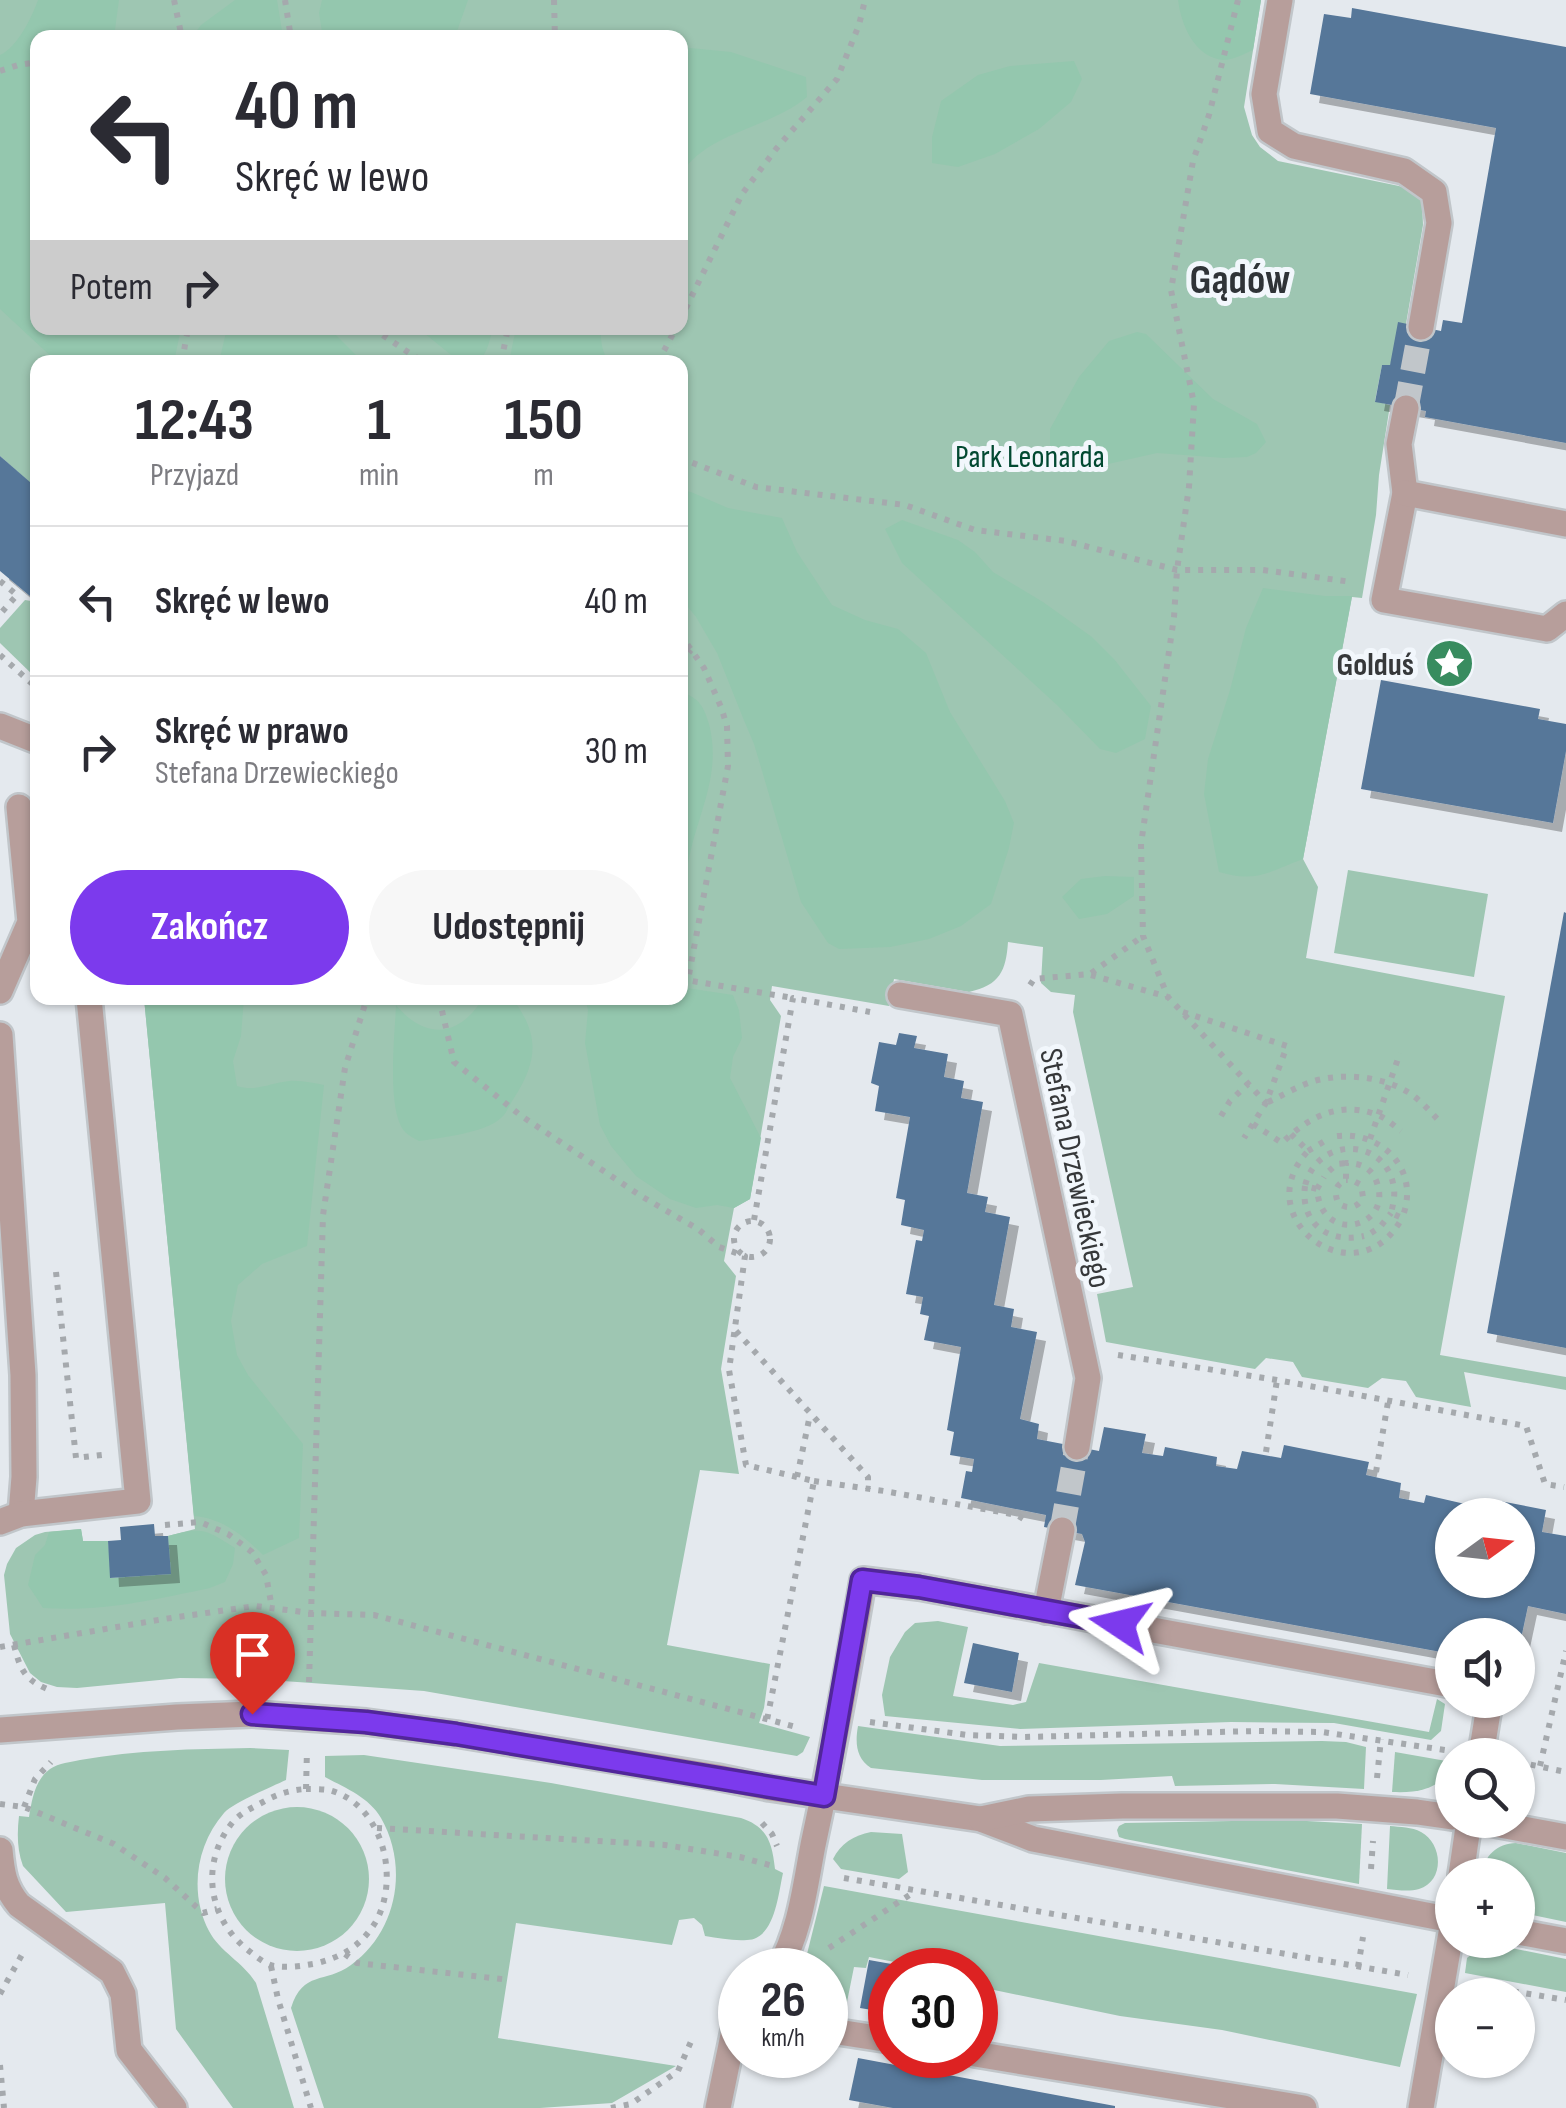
<!DOCTYPE html>
<html lang="pl">
<meta charset="utf-8">
<style>
body{margin:0;font-family:"Sofia Sans Condensed",sans-serif;background:#f7f7f7;color:#2b2b33;height:100vh;display:flex;flex-direction:column;font-size:38px;white-space:nowrap}
*{box-sizing:border-box;margin:0}
p{font-size:32px;color:#7c7c81}
.icon{flex:none;width:55px;height:55px;fill:none;stroke:currentColor;stroke-width:2;stroke-linecap:round;stroke-linejoin:round}
.map{position:relative;flex:1;overflow:hidden}
.details{position:absolute;left:30px;top:355px;width:658px;height:650px;display:flex;flex-direction:column;background:#fff;border-radius:20px;box-shadow:0 2px 8px #0004}
.details>*{flex:none}
.top-card{position:absolute;left:30px;top:30px;width:658px;height:305px;border-radius:20px;box-shadow:0 2px 8px #0004;background:#fff;color:#2b2b33;overflow:hidden}
.needle{width:65px;rotate:75deg}
.tools{position:absolute;left:1435px;top:1498px;display:grid;gap:20px}
.tools a{display:grid;place-items:center;width:100px;height:100px;border-radius:50%;background:#fff;box-shadow:0 2px 8px #0004;font-size:50px}
.speed{position:absolute;left:718px;top:1948px;display:flex;gap:20px;font-size:50px;font-weight:700;text-align:center}
.speed>*{display:grid;place-content:center;width:130px;height:130px;border-radius:50%;background:#fff;box-shadow:0 2px 8px #0004;line-height:1}
.speed small{font-size:25px;font-weight:400}
.speed .limit{border:15px solid #d22;background:#fff;color:#111}
.pin{position:absolute;display:grid;place-items:center;width:85px;height:85px;color:#fff;margin:-102px -42px;border-radius:50% 50% 50% 0;rotate:-45deg;box-shadow:0 0 10px #0007}
.pin .icon{rotate:45deg}
.me{position:absolute;width:110px;margin:-55px;rotate:280deg;stroke-linejoin:round;filter:drop-shadow(0 0 8px #0008)}
.turn{display:flex;align-items:center;gap:35px;height:210px;padding:0 40px;font-size:45px}
.turn .icon{width:130px;height:130px;stroke-width:2.5}
.turn b{display:block;font-size:70px;line-height:85px}
.then{display:flex;align-items:center;height:95px;padding:0 40px;background:#0003;gap:20px;font-size:38px}
.eta{display:flex;justify-content:space-evenly;align-items:center;height:170px;text-align:center}
.eta b{font-size:60px;font-weight:700;line-height:70px}
.primary-button{display:flex;gap:20px;margin-top:auto;padding:20px 40px}
.primary-button a{flex:1;height:115px;border-radius:60px;background:#7c3aed;color:#fff;font-size:40px;font-weight:700;line-height:115px;text-align:center}
.primary-button a+a{background:#f7f7f7;color:#2b2b33}
ul{padding:0;list-style:none}
li{display:flex;align-items:center;gap:30px;height:150px;padding:0 40px;border-top:2px solid #e1e1e2}
li div{flex:1}
li b{display:block;font-size:38px}
li em{font-style:normal}
.map>svg:first-child{display:block}
.green{fill:#9ec6b2;fill-rule:evenodd}
.forest{fill:#94c7ae}
.building{fill:#567799;filter:url(#shadow)}
.lines{fill:none;stroke-linecap:round;stroke-linejoin:round}
.minor-tunnel{stroke:#c1c6ca;stroke-width:25;stroke-dasharray:25 12;stroke-linecap:butt}
.minor-casing{stroke:#c1c6ca;stroke-width:30}
.path{stroke:#a5a9ad;stroke-width:6;stroke-dasharray:5 8;stroke-linecap:butt}
.minor{stroke:#b79e9b;stroke-width:25}
.minor-bridge-casing{stroke:#c1c6ca;stroke-width:30;stroke-linecap:butt}
.minor-bridge{stroke:#b79e9b;stroke-width:25}
.route-casing{stroke:#51269a;stroke-width:25}
.route{stroke:#7c3aed;stroke-width:18}
.labels{text-anchor:middle;stroke-width:10;stroke-linejoin:round;paint-order:stroke}
.park-label{font-size:32px;fill:#024931;stroke:#f2f7fc}
.poi-label{font-size:32px;font-weight:bold;fill:#36383a;stroke:#f2f7fc;text-anchor:end}
.street-label{font-size:32px;fill:#36383a;stroke:#f2f7fc}
.district-label{font-size:42px;font-weight:bold;fill:#2f3337;stroke:#f2f7fc}
</style>
<div class="map">
<svg width="1566" height="2108" viewBox="0 0 1566 2108">
<defs>
<filter id="shadow"><feDropShadow dx="9" dy="9" stdDeviation="0" flood-color="#0004"/></filter>
</defs>
<rect width="100%" height="100%" fill="#e4e9ee"/>
<g class="green">
<path d="M0,0H1261L1244,107L1252,135L1260,147L1278,161L1399,186L1410,190L1422,201L1423,225L1406,324L1390,365H1382L1375,401L1390,405L1379,475L1376,515L1362,598L1352,597L1303,859L1318,887L1306,958L1505,996L1440,1355L1566,1377V1390L1464,1372L1471,1407L1416,1397L1406,1381L1382,1378L1368,1388L1302,1377L1293,1362L1266,1358L1255,1369L1106,1342L1097,1294L1133,1287L1073,1012L1075,995L1051,992L1041,983L1043,947L1008,942C1006,971 1000,985 969,992L894,979L889,1006L772,986L770,1000L781,1016L750,1199L734,1208L724,1261L736,1276L721,1369L739,1474L700,1470L667,1645L770,1664L764,1708L759,1723L810,1737L803,1752L797,1756L424,1691L255,1679L180,1678L77,1688L57,1687L41,1682L30,1673L10,1634L4,1575L7,1564L16,1548L35,1535L45,1532L81,1529L83,1541H108L111,1578L170,1574L168,1536L195,1529L144,998H680V362H38L37,489L0,456ZM38,38H680V328H38Z"/>
<polygon points="25,600 37,602 37,679 0,643 0,628"/>
<polygon points="1348,870 1488,894 1474,977 1334,953"/>
<polygon points="938,1621 968,1627 953,1696 1013,1705 1026,1702 1039,1663 1429,1732 1437,1699 1445,1704 1441,1731 1431,1740 1334,1723 1231,1722 1020,1729 885,1716 882,1695 890,1657 905,1632 915,1623"/>
<path d="M858,1726L1000,1746L1322,1741L1346,1742L1366,1747L1364,1789L1275,1784L1175,1786L1172,1776L1101,1780H982L871,1768C856,1758 855,1743 858,1726Z"/>
<path d="M250,1748L289,1750L286,1780C271,1787 233,1803 224,1813C196,1845 189,1893 209,1931C220,1952 243,1962 256,1983L294,2108H233L176,2029L165,1903L66,1912L23,1866C17,1850 17,1833 19,1816L29,1817C32,1799 35,1780 50,1769C59,1763 71,1762 80,1760C136,1750 194,1749 250,1748Z"/>
<path d="M1395,1752L1452,1762V1768C1437,1790 1418,1793 1392,1792Z"/>
<path d="M364,1755L551,1783L741,1818C768,1827 772,1843 775,1869L783,1873C778,1895 775,1939 747,1940C733,1941 719,1938 705,1936L702,1925L694,1918L679,1920L672,1945L516,1923L498,2038L676,2066L612,2103L540,2108H324L291,2008C303,1970 325,1984 351,1965C397,1932 409,1867 381,1818C369,1797 345,1788 325,1777V1756Z"/>
<circle cx="297" cy="1879" r="72"/>
<polygon points="1288,1820 1362,1824 1359,1884 1125,1839 1119,1837 1117,1830 1119,1826 1125,1823"/>
<path d="M1390,1826C1400,1827 1412,1827 1421,1832C1443,1844 1445,1881 1419,1889C1409,1892 1397,1890 1387,1889Z"/>
<path d="M871,1832L902,1834L908,1872L899,1879L841,1869L833,1859C840,1844 854,1835 871,1832Z"/>
<path d="M1516,1843L1566,1853V1922L1518,1912V1875H1482C1484,1855 1497,1844 1516,1843Z"/>
<polygon points="824,1886 1417,1994 1400,2067 1222,2030 1120,2016 975,1986 975,1970 910,1970 910,1965 869,1957 866,1968 854,1967 844,2017 825,2015 825,1970 803,1970"/>
<polygon points="1491,1944 1566,1959 1566,1992 1465,1973 1467,1958 1480,1947"/>
</g>
<g class="forest">
<path d="M38,0H119L114,37L38,38V328H181L174,362H57L0,309V55C17,48 32,17 38,0Z"/>
<polygon points="235,0 277,0 283,37 192,37 201,25"/>
<polygon points="322,0 468,0 455,37 323,38 319,13"/>
<path d="M1178,0H1261L1253,50C1244,54 1233,60 1223,60C1194,57 1181,24 1178,0Z"/>
<path d="M680,47L731,52L806,77L807,97C767,130 708,131 680,175Z"/>
<polygon points="1074,61 1082,79 1071,102 1039,129 995,154 958,167 932,163 932,137 941,101 978,75 1010,66"/>
<polygon points="227,328 329,328 363,362 219,362"/>
<path d="M418,328H493C487,349 485,371 456,359Z"/>
<path d="M516,328H601C600,338 602,355 610,362H509Z"/>
<polygon points="1137,332 1146,334 1213,399 1257,424 1266,442 1256,453 1247,457 1224,458 1157,453 1077,471 1050,465 1050,429 1079,377 1109,341"/>
<polygon points="680,490 691,492 728,508 782,518 797,552 832,605 865,620 898,629 926,653 950,712 1005,801 1014,823 1009,848 991,904 961,926 929,939 890,947 839,949 828,943 801,902 754,744 743,718 717,653 696,617 680,597"/>
<polygon points="902,520 958,540 975,552 993,572 1043,602 1092,637 1114,659 1151,706 1145,739 1116,753 1100,749 1058,706 902,563 885,529"/>
<path d="M1263,588L1325,596H1352L1303,859C1268,872 1257,883 1219,872L1204,794L1208,759L1230,690L1246,628Z"/>
<path d="M680,692C699,697 704,707 709,724C723,778 694,819 687,870C684,891 687,912 686,933L680,940Z"/>
<polygon points="1105,876 1134,877 1134,896 1107,914 1079,919 1062,897 1081,879"/>
<polygon points="680,987 733,995 739,1010 742,1038 733,1057 730,1078 761,1138 750,1199 734,1208 717,1205 696,1208 670,1199 636,1176 611,1146 600,1125 585,1043 588,1010 585,998 680,998"/>
<path d="M144,998H244L241,1036L233,1061L237,1086C256,1092 270,1083 289,1081C301,1080 313,1083 324,1085L307,1246L262,1264L238,1285L231,1321L237,1355L248,1375L303,1444L299,1538L263,1555C244,1536 222,1518 194,1516Z"/>
<path d="M483,998H512C540,1035 538,1060 514,1098C510,1104 506,1114 501,1118C485,1133 440,1138 419,1141C414,1138 409,1136 405,1132C386,1111 395,1034 396,1005C425,1040 459,1038 483,998Z"/>
<path d="M81,1529L83,1541H108L111,1578L171,1574L168,1536C203,1527 205,1529 235,1548L233,1564L225,1582L210,1588C151,1600 104,1612 43,1608L28,1585L35,1555L45,1545L49,1532Z"/>
</g>
<g class="building">
<polygon points="1352,8 1566,47 1566,443 1425,417 1426,411 1375,402 1382,365 1390,365 1398,322 1441,331 1443,320 1462,323 1496,128 1310,94 1324,14 1351,18"/>
<polygon points="0,456 38,489 38,601 36,601 0,571"/>
<polygon points="1381,680 1540,709 1538,719 1566,724 1566,751 1553,823 1361,789"/>
<polygon points="1564,912 1566,913 1566,1348 1487,1333"/>
<polygon points="899,1033 917,1036 914,1048 948,1054 944,1077 964,1081 961,1098 983,1102 967,1193 988,1197 985,1212 1010,1217 994,1305 1014,1309 1011,1327 1037,1332 1020,1419 1039,1424 1037,1439 1099,1451 1104,1427 1146,1434 1142,1453 1163,1456 1165,1447 1217,1457 1216,1466 1237,1469 1242,1451 1281,1458 1284,1445 1369,1462 1366,1475 1401,1483 1399,1498 1424,1503 1426,1495 1478,1507 1478,1515 1452,1515 1452,1580 1518,1580 1518,1515 1496,1515 1500,1501 1546,1510 1542,1532 1566,1536 1566,1614 1528,1606 1519,1648 1518,1635 1452,1635 1452,1654 1075,1585 1085,1542 1082,1534 1044,1527 1046,1515 961,1498 966,1471 972,1472 974,1459 950,1455 954,1432 947,1430 961,1347 924,1340 929,1316 920,1314 923,1297 906,1294 916,1240 922,1241 924,1230 901,1225 905,1200 896,1198 910,1117 875,1111 879,1086 871,1083 879,1042 896,1045"/>
<polygon points="154,1524 155,1536 168,1536 171,1574 110,1578 108,1541 121,1540 120,1527"/>
<polygon points="973,1643 1019,1653 1012,1692 964,1683"/>
<polygon points="869,1960 914,1968 914,1970 890,1970 890,2013 860,2008"/>
<polygon points="858,2058 1115,2106 1115,2108 893,2108 849,2100"/>
</g>
<g class="lines">
<g class="minor-tunnel">
<polyline points="1406,408 1421,327"/>
<polyline points="1062,1530 1077,1447"/>
</g>
<defs>
<g id="minor">
<polyline points="1280,0 1264,94 1270,131 1294,146 1404,171 1434,192 1439,223 1421,327"/>
<polyline points="1406,408 1399,444 1405,493 1384,600 1547,629 1566,614"/>
<polyline points="1405,493 1566,524"/>
<polyline points="0,726 38,741"/>
<polyline points="0,991 30,922 19,807"/>
<polyline points="900,995 1010,1014 1088,1378 1077,1447"/>
<polyline points="0,1035 23,1375 24,1477 21,1514"/>
<polyline points="0,1522 21,1514 138,1501 89,998"/>
<polyline points="1046,1611 1062,1530"/>
<polyline points="366,1722 456,1734 717,1777 770,1788 981,1819 1033,1839 1452,1920"/>
<polyline points="0,1730 177,1717 252,1714"/>
<polyline points="1481,1755 1490,1700"/>
<polyline points="981,1819 1029,1809 1122,1806 1337,1806 1417,1812 1452,1817"/>
<polyline points="1473,1820 1566,1837"/>
<path d="M0,1850C2,1872 4,1887 19,1905L112,1972L123,1994L129,2050L174,2108"/>
<polyline points="1461,1875 1469,1820"/>
<polyline points="1518,1932 1566,1941"/>
<path d="M778,1970C800,1933 805,1887 813,1845C832,1757 848,1669 863,1580L919,1587L1452,1685"/>
<polyline points="825,2030 890,2040"/>
<polyline points="975,2054 1304,2108"/>
<polyline points="718,2108 737,2016 740,2012"/>
<polyline points="1421,2108 1452,1927"/>
</g>
</defs>
<use href="#minor" class="minor-casing"/>
<g class="path">
<polyline points="174,0 182,38"/>
<polyline points="285,0 291,38"/>
<polyline points="554,0 555,38"/>
<polyline points="1238,0 1209,115 1193,161 1171,290 1194,404 1189,487 1177,570 1174,617 1141,844 1143,936 1168,997 1266,1103"/>
<polyline points="0,71 18,65 38,62"/>
<polyline points="680,320 742,194 776,149 837,79 859,25 865,0"/>
<polyline points="372,328 423,362"/>
<polyline points="182,362 188,328"/>
<polyline points="501,362 508,328"/>
<polyline points="658,362 676,328"/>
<polyline points="680,461 685,460 756,487 905,505 975,530 1066,541 1177,570 1263,570 1352,582"/>
<polyline points="0,581 17,595 0,614"/>
<polyline points="680,634 704,668 721,707 727,726 728,766 688,980"/>
<polyline points="0,655 38,689"/>
<polyline points="680,662 691,650"/>
<polyline points="1091,975 1168,997"/>
<polyline points="680,979 793,998"/>
<polyline points="1030,985 1034,979 1090,974 1143,936"/>
<polyline points="439,998 454,1062 520,1115 641,1196 698,1229 719,1247 745,1256 729,1370 746,1465 814,1481 767,1720"/>
<polyline points="1183,1012 1287,1046 1266,1103 1244,1138"/>
<path d="M1268,1102C1282,1096 1296,1087 1311,1082C1342,1072 1384,1076 1411,1094C1422,1102 1431,1112 1440,1122"/>
<polyline points="1221,1116 1230,1101 1248,1084"/>
<path d="M1253,1124L1282,1143C1307,1118 1338,1101 1375,1114C1385,1117 1393,1125 1401,1131"/>
<path d="M1291,1134L1308,1151C1245,1219 1358,1301 1402,1218L1391,1213C1393,1205 1395,1197 1394,1189C1388,1137 1317,1135 1305,1186L1317,1189C1321,1246 1393,1228 1377,1183C1372,1168 1361,1163 1346,1163V1180C1335,1185 1334,1192 1338,1203C1348,1210 1358,1208 1363,1197L1361,1185L1352,1180H1346"/>
<path d="M1337,1136C1384,1131 1421,1172 1402,1218"/>
<polyline points="1370,1139 1400,1053"/>
<polyline points="1308,1151 1328,1139"/>
<polyline points="1329,1171 1337,1164 1346,1163"/>
<path d="M1305,1186C1300,1224 1329,1244 1364,1236"/>
<polyline points="1317,1189 1324,1177"/>
<polyline points="754,1220 793,998 870,1012"/>
<circle cx="752" cy="1239" r="18"/>
<polyline points="1371,1233 1380,1227 1391,1213"/>
<polyline points="56,1272 76,1458 102,1455"/>
<polyline points="736,1331 868,1477 868,1489"/>
<polyline points="1118,1355 1277,1380 1526,1426 1545,1484 1564,1487"/>
<polyline points="1266,1452 1277,1380"/>
<polyline points="1376,1472 1388,1402"/>
<polyline points="797,1477 810,1415"/>
<polyline points="814,1481 884,1491 1017,1515 1028,1522"/>
<polyline points="165,1525 200,1522 228,1534 252,1552 266,1575 272,1608"/>
<path d="M14,1645C20,1669 24,1679 47,1689"/>
<polyline points="0,1647 164,1619 255,1606 311,1613 374,1615 800,1728"/>
<polyline points="309,1682 323,1215 345,1068 367,998"/>
<polyline points="870,1722 967,1735 1025,1737 1256,1731 1322,1732 1445,1750"/>
<polyline points="1518,1762 1566,1772"/>
<polyline points="1540,1766 1566,1651"/>
<polyline points="1377,1778 1381,1739"/>
<polyline points="306,1789 307,1750"/>
<path d="M306,1789C313,1789 322,1789 329,1790C383,1804 401,1879 375,1923C360,1947 340,1958 313,1964C301,1966 288,1968 275,1966C266,1965 257,1957 249,1951C209,1920 199,1865 232,1823C240,1813 252,1808 263,1802C277,1794 290,1790 306,1789Z"/>
<polyline points="0,1804 24,1807 114,1844 165,1878 203,1913 217,1909"/>
<polyline points="24,1807 35,1779 51,1762"/>
<polyline points="762,1823 772,1834 777,1846"/>
<polyline points="377,1828 665,1845 740,1857 773,1866"/>
<polyline points="1371,1869 1373,1841"/>
<polyline points="844,1878 1408,1975"/>
<polyline points="829,1948 914,1892"/>
<polyline points="345,1954 357,1963 510,1980"/>
<polyline points="271,1966 278,1999 311,2108"/>
<polyline points="1358,1967 1363,1937"/>
<polyline points="1475,1985 1566,2000"/>
<polyline points="0,1994 24,1951"/>
<polyline points="0,2065 4,2108"/>
<polyline points="611,2108 631,2104 678,2071 693,2037"/>
</g>
<use href="#minor" class="minor"/>
<defs>
<polyline id="minor-bridge" points="252,1714 366,1722"/>
</defs>
<use href="#minor-bridge" class="minor-bridge-casing"/>
<use href="#minor-bridge" class="minor-bridge"/>
</g>
<g class="lines">
<defs>
<polyline id="route" points="252,1714 366,1722 456,1734 824,1796 862,1580 919,1587 1120,1624"/>
</defs>
<use href="#route" class="route-casing"/>
<use href="#route" class="route"/>
</g>
<defs>
<symbol id="sight-disc" viewBox="-11 -11 22 22"><circle r="9.5" fill="#388c5f" stroke="#f2f7fc"/><path d="M0-6L1.8-2.2L6-1.7L2.9 1.2L3.7 5.4L0 3.3L-3.7 5.4L-2.9 1.2L-6-1.7L-1.8-2.2Z" fill="#fff"/></symbol>
</defs>
<g fill-rule="evenodd">
<use href="#sight-disc" x="1422" y="636" width="55" height="55"/>
</g>
<g class="labels">
<g class="park-label">
<text x="1030" y="467">Park Leonarda</text>
</g>
<g class="poi-label">
<text x="1414" y="675">Golduś</text>
</g>
<g class="street-label">
<text transform="translate(1076 1168) rotate(78)" y="11">Stefana Drzewieckiego</text>
</g>
<g class="district-label">
<text x="1240" y="293">Gądów</text>
</g>
</g>
</svg>
<div class="tools">
<a><svg class="needle" viewBox="-14 -14 28 28"><path d="M0-13l5 13h-10z" fill="#e53935"/><path d="M0 13l5-13h-10z" fill="#7c7c81"/></svg></a>
<a><svg class="icon" aria-label="sound" viewBox="0 0 24 24"><path d="M4 9h4l5-4v14l-5-4H4zM17 9q2 3 0 6"/></svg></a>
<a><svg class="icon" aria-label="search" viewBox="0 0 24 24"><circle cx="10" cy="10" r="6"/><path d="M15 15l6 6"/></svg></a>
<a>+</a>
<a>−</a>
</div>
<div class="speed"><div>26<small>km/h</small></div><div class="limit">30</div></div>
<div class="pin" style="left:252px;top:1714px;background:#d93025"><svg class="icon" aria-label="arrive" viewBox="0 0 24 24"><path d="M6 21V4h12l-3 4 3 4H6"/></svg></div>
<svg class="me" style="left:1120px;top:1624px" viewBox="-20 -20 40 40"><path d="M0-17L14 15 0 8-14 15z" fill="#7c3aed" stroke="#fff" stroke-width="4"/></svg>
<div class="top-card">
<div class="turn"><svg class="icon" aria-label="left" viewBox="0 0 24 24"><path d="M17 20v-9H6M10 6l-5 5 5 5"/></svg><div><b>40 m</b>Skręć w lewo</div></div>
<div class="then">Potem<svg class="icon" aria-label="right" viewBox="0 0 24 24"><path d="M7 20v-9h11M14 6l5 5-5 5"/></svg></div>
</div>
<section class="details">
<div class="eta">
<div><b>12:43</b><p>Przyjazd</p></div>
<div><b>1</b><p>min</p></div>
<div><b>150</b><p>m</p></div>
</div>
<ul>
<li><svg class="icon" aria-label="left" viewBox="0 0 24 24"><path d="M17 20v-9H6M10 6l-5 5 5 5"/></svg><div><b>Skręć w lewo</b></div><em>40 m</em></li>
<li><svg class="icon" aria-label="right" viewBox="0 0 24 24"><path d="M7 20v-9h11M14 6l5 5-5 5"/></svg><div><b>Skręć w prawo</b><p>Stefana Drzewieckiego</p></div><em>30 m</em></li>
</ul>
<div class="primary-button"><a>Zakończ</a><a>Udostępnij</a></div>
</section>
</div>
